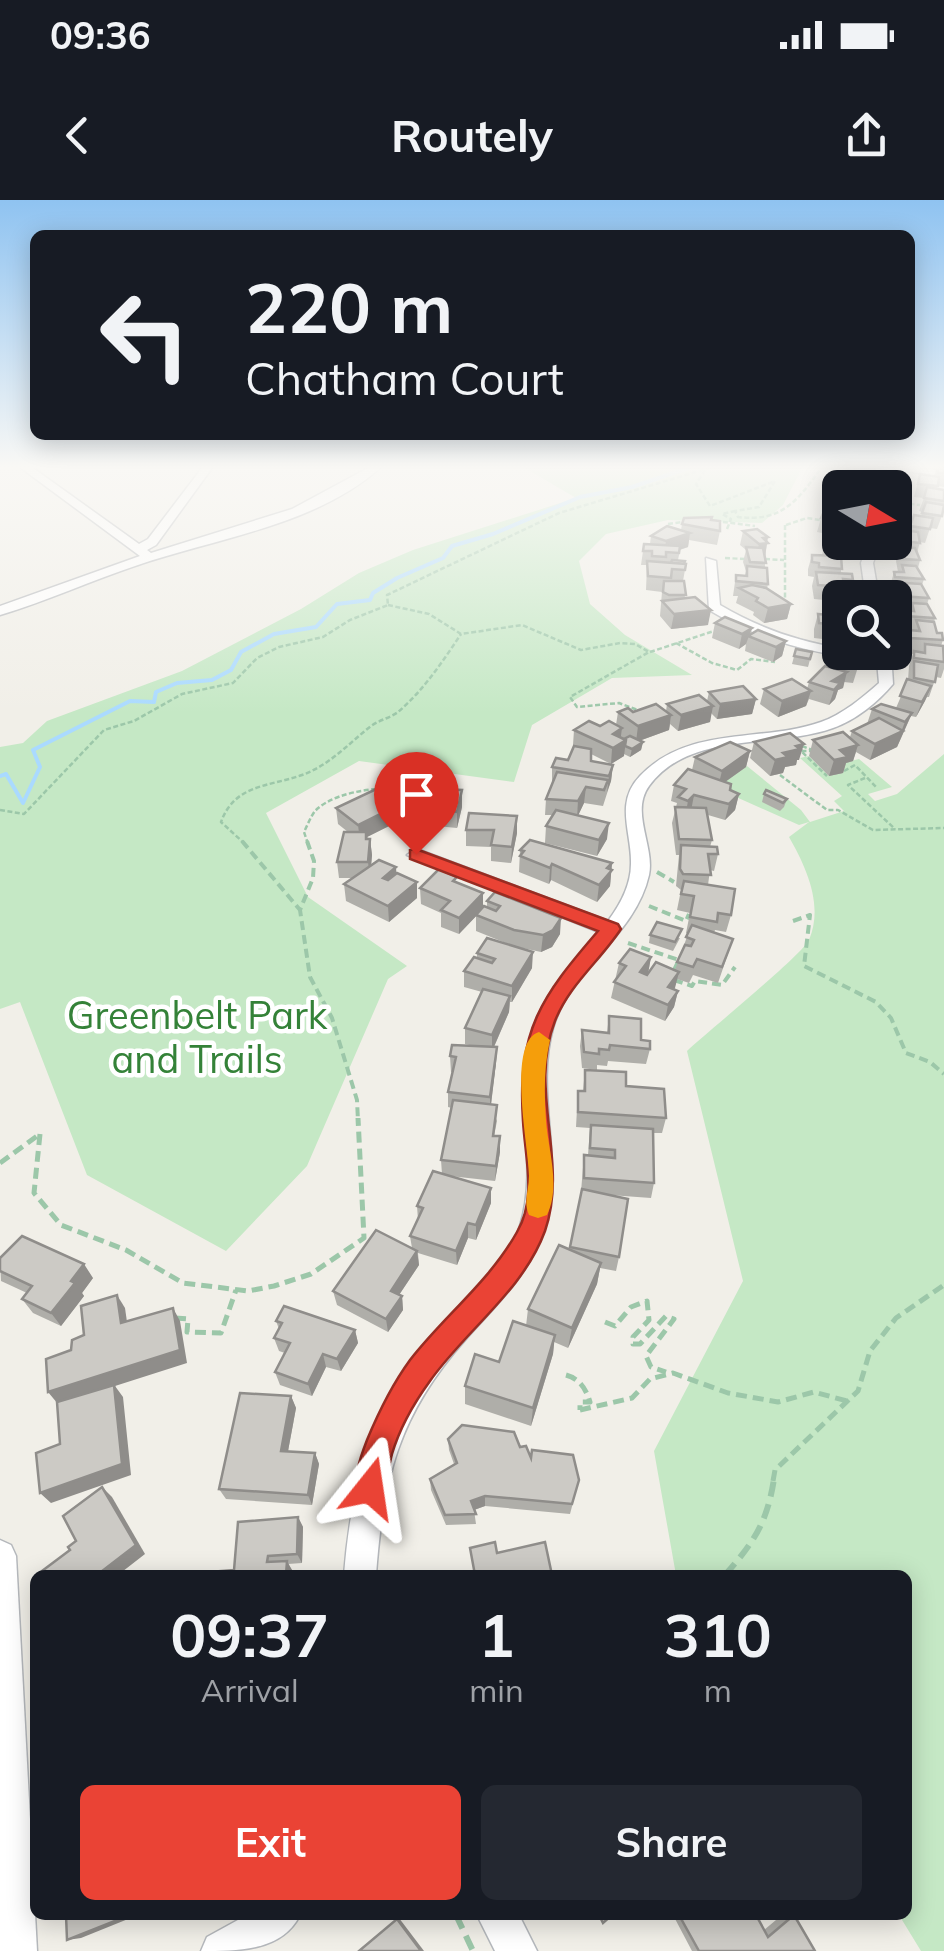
<!DOCTYPE html>
<style>
body{margin:0;font-family:Mulish,sans-serif;background:#242831;color:#f1f3f6;height:100vh;display:flex;flex-direction:column;font-size:38px;white-space:nowrap}
*{box-sizing:border-box;margin:0}
p{font-size:32px;color:#9ea1a6}
.icon{flex:none;width:55px;height:55px;fill:none;stroke:currentColor;stroke-width:2;stroke-linecap:round;stroke-linejoin:round}
.map{position:relative;flex:1;overflow:hidden}
.side{position:absolute;left:30px;top:1370px;width:882px;height:350px;display:flex;flex-direction:column;background:#171b24;border-radius:15px;box-shadow:0 5px 25px #0003}
.side>*{flex:none}
.hud{position:absolute;left:30px;top:30px;width:885px;height:210px;border-radius:15px;box-shadow:0 5px 25px #0003;background:#171b24;color:#f1f3f6;overflow:hidden}
.needle{width:65px;rotate:100deg}
.buttons{position:absolute;left:822px;top:270px;display:grid;gap:20px}
.buttons a{display:grid;place-items:center;width:90px;height:90px;border-radius:15px;background:#171b24;box-shadow:0 5px 25px #0003;font-size:50px}
.pin{position:absolute;display:grid;place-items:center;width:85px;height:85px;color:#fff;margin:-102px -42px;border-radius:50% 50% 50% 0;rotate:-45deg;box-shadow:0 0 10px #0007}
.pin .icon{rotate:45deg}
.me{position:absolute;width:110px;margin:-55px;rotate:15deg;stroke-linejoin:round;filter:drop-shadow(0 0 8px #0008)}
.turn{display:flex;align-items:center;gap:35px;height:210px;padding:0 50px;font-size:45px}
.turn .icon{width:130px;height:130px;stroke-width:2.5}
.turn b{display:block;font-size:70px;line-height:85px}
.eta{display:flex;justify-content:space-evenly;align-items:center;height:170px;text-align:center}
.eta b{font-size:60px;font-weight:700;line-height:70px}
.button{display:flex;gap:20px;margin-top:auto;padding:20px 50px}
.button a{flex:1;height:115px;border-radius:15px;background:#ea4335;color:#fff;font-size:40px;font-weight:700;line-height:115px;text-align:center}
.button a+a{background:#242831;color:#f1f3f6}
.status{display:flex;justify-content:space-between;align-items:center;height:70px;padding:0 50px;background:#171b24;direction:ltr}
.status svg{height:28px;fill:currentColor}
header{display:flex;justify-content:space-between;align-items:center;height:130px;padding:0 50px;background:#171b24;font-size:45px;font-weight:700}
.map>svg:first-child{display:block}
.green{fill:#c5e8c5}
.lines{fill:none;stroke-linecap:round;stroke-linejoin:round}
.stream{stroke:#aadaff;stroke-width:4}
.minor-casing{stroke:#b5b8bc;stroke-width:3}
.path-far3{stroke:#9cc7a9;stroke-width:2.5;stroke-dasharray:5 2.5;stroke-linecap:butt}
.path-far2{stroke:#9cc7a9;stroke-width:4;stroke-dasharray:9 5;stroke-linecap:butt}
.path-far1{stroke:#9cc7a9;stroke-width:5;stroke-dasharray:11 6;stroke-linecap:butt}
.path{stroke:#9cc7a9;stroke-width:6;stroke-dasharray:15 8;stroke-linecap:butt}
.minor{fill:#fff;fill-rule:evenodd}
.wall{fill:#afaea9}
.shaded-wall{fill:#8f8d8a}
.building{fill:#cccac5;stroke:#8f8d8a;stroke-width:2.5}
.route{fill:#ea4335;stroke:#982c22;stroke-width:2.5}
.slow{fill:#f59e0b}
.labels{text-anchor:middle;stroke-width:9;stroke-linejoin:round;paint-order:stroke}
.park-label{font-size:38px;fill:#348238;stroke:#fff}
</style>
<div class="status"><b>09:36</b><svg viewBox="0 0 49 12"><path d="M0 12V9h3v3zM5 12V6h3v6zM10 12V3h3v9zM15 12V0h3v12zM26 1h20v11H26zM47 4h2v5h-2z"/></svg></div>
<header><svg class="icon" aria-label="back" viewBox="0 0 24 24"><path d="M15 5l-7 7 7 7"/></svg>Routely<svg class="icon" aria-label="share" viewBox="0 0 24 24"><path d="M12 15V3M7 8l5-5 5 5M5 13v7h14v-7"/></svg></header>
<div class="map">
<svg width="944" height="1751" viewBox="0 0 944 1751">
<rect width="100%" height="100%" fill="#f1efe8"/>
<g class="green">
<polygon points="525,268 802,268 783,305 762,323 668,320 606,334 579,361 590,404 625,435 692,475 612,478 532,525 514,582 359,561 266,613 308,697 407,766 388,779 307,966 226,1051 87,975 20,802 0,809 0,547 23,543 47,521 182,471 301,409 359,373 413,350 576,298"/>
<path d="M944,554V1751H921L899,1715H908V1375H676L654,1251L743,1081L687,851C706,833 802,755 809,740C824,705 806,667 789,637L809,622L799,625L716,588L747,566L801,610L810,622L844,611L834,601L842,596L800,558L809,556L829,576L835,565L859,559L892,587L868,594L875,601L897,594Z"/>
</g>
<g class="lines">
<polyline class="stream" points="0,576 6,574 23,603 40,567 33,550 130,501 154,502 156,492 177,483 212,480 231,470 241,452 274,434 316,427 337,404 370,400 373,393 397,378 443,358 452,346 493,334 580,297 632,287 688,268"/>
<defs>
<g id="minor">
<path d="M21,268H33L139,344L148,339L202,268H212L156,345L147,350L151,353L292,309L368,268H380C316,325 218,338 138,365C92,380 47,401 0,415V406L140,356Z"/>
<polygon points="917,268 944,271 944,277 893,269"/>
<polygon points="868,342 880,342 873,363 879,398 866,398 861,363"/>
<path d="M706,358L716,361L720,405C759,428 796,441 840,448V452H891L893,484C878,502 856,520 833,528C775,549 690,530 649,586C630,612 655,647 649,675C635,737 570,768 553,828C534,894 566,965 544,1030C529,1075 495,1106 465,1140C399,1214 383,1278 376,1375H344C352,1275 374,1203 441,1126C468,1096 508,1067 520,1026C530,994 528,961 525,928C519,830 536,804 599,732L407,655L416,649L422,651L608,721C620,705 631,685 631,664C632,633 614,603 640,576C689,525 761,543 821,522C843,514 862,498 879,483L877,461C816,454 762,442 709,410Z"/>
<polygon points="0,1340 11,1345 16,1356 37,1751 0,1751"/>
<path d="M247,1715H300C282,1751 239,1751 201,1751L207,1737Z"/>
<polygon points="477,1715 519,1715 537,1751 495,1751"/>
</g>
</defs>
<use href="#minor" class="minor-casing"/>
<g class="path-far3">
<path d="M705,270L696,284L710,306L775,281L759,307L735,311L738,317C780,322 796,303 819,271H831"/>
<polyline points="902,303 920,305"/>
<polyline points="897,318 917,321"/>
<polyline points="708,320 755,326"/>
<polyline points="668,324 683,322"/>
<polyline points="785,325 785,403"/>
<polyline points="786,325 807,318 820,320"/>
<polyline points="727,329 731,319 722,314 735,311"/>
<polyline points="725,358 745,359"/>
<polyline points="765,359 784,360"/>
<polyline points="388,405 429,414 461,434 522,425 581,450 620,443 635,444 649,452 570,497 577,507 619,503 643,512"/>
<polyline points="676,443 712,463 737,470 751,459 775,462"/>
<polyline points="650,452 717,430"/>
<polyline points="802,546 815,551 801,551 827,576"/>
<polyline points="844,571 855,565 877,588"/>
<polyline points="780,575 827,610 838,610 873,630 944,628"/>
<polyline points="865,578 848,585 895,629"/>
<polyline points="0,610 24,614 104,530 134,521 182,494 233,483 257,458 279,447 323,437 350,420 388,405 387,395 559,313 709,268"/>
<path d="M245,644L221,622C235,584 268,587 302,575C330,565 348,544 371,526C379,520 390,518 398,512C423,491 443,461 461,434"/>
<path d="M308,644L304,632C307,626 311,616 315,611C340,586 399,586 431,590"/>
</g>
<g class="path-far2">
<polyline points="242,641 300,710"/>
<polyline points="307,641 314,661 313,678 300,710 310,777 332,818 357,900 358,921"/>
<polyline points="657,672 674,682"/>
<polyline points="649,706 686,721 689,714"/>
<polyline points="793,721 810,715 804,766 876,802 891,818 906,853 930,862 944,874"/>
<polyline points="628,743 679,760 672,774"/>
<polyline points="674,780 692,786 695,781 722,785 735,767"/>
</g>
<g class="path-far1">
<polyline points="40,934 34,993 61,1025 126,1050 183,1083 248,1091 274,1086 311,1074 364,1038 358,918"/>
<polyline points="0,963 40,934"/>
<polyline points="175,1118 188,1119 187,1132 221,1133 236,1090"/>
<polyline points="605,1122 615,1126 631,1107 647,1101 649,1120 633,1137 633,1144 640,1144 666,1116 674,1119 646,1156 651,1167 666,1172"/>
<path d="M566,1175C580,1179 586,1189 590,1202H580V1210"/>
<polyline points="580,1210 632,1198 650,1179 673,1173 728,1193 778,1202 814,1192 847,1201"/>
<polyline points="773,1281 775,1270 858,1191 870,1151 896,1118 944,1085"/>
</g>
<g class="path">
<path d="M725,1375C754,1342 767,1323 774,1279"/>
<polyline points="456,1715 473,1751"/>
</g>
<use href="#minor" class="minor"/>
</g>
<g class="wall">
<polygon points="845,268 876,268 872,281 863,280 862,284 874,288 843,288"/>
<polygon points="936,268 944,268 944,287 938,286 937,289 944,290 944,310 937,329 930,328 925,343 920,342 917,353 920,360 918,368 924,379 922,385 929,398 927,404 935,418 934,422 937,433 943,440 941,446 944,452 944,469 941,478 936,477 929,497 927,497 916,517 911,516 897,547 870,560 856,552 853,561 846,563 843,573 829,576 809,556 813,540 850,537 852,531 867,524 872,509 896,508 908,480 909,466 913,454 905,453 904,445 908,432 900,431 899,425 904,411 895,410 895,401 898,392 891,391 890,386 894,372 898,372 896,361 904,330 909,331 914,315 921,316 922,312 919,311 924,298 914,297 920,274 934,276"/>
<polygon points="840,294 840,342 846,342 841,359 841,373 853,380 849,394 840,398 840,441 814,438 814,429 818,414 834,416 833,407 834,401 814,399 812,386 814,377 808,376 808,369 812,355 822,355 827,334 817,332 821,318 827,304"/>
<polygon points="711,320 720,331 717,345 689,340 688,347 680,350 678,360 686,364 683,381 685,398 708,425 671,429 660,416 662,392 646,390 647,365 641,365 644,344 650,344 651,336 681,330 682,324"/>
<polygon points="743,331 767,342 765,357 765,368 768,384 767,389 791,404 787,419 764,423 753,415 754,412 736,403 738,396 733,396 736,375 745,375 746,371 743,362 746,350 740,345"/>
<polygon points="715,423 752,428 751,434 786,441 782,456 773,462 745,451 746,444 739,449 712,438"/>
<polygon points="831,448 858,467 853,483 844,482 843,488 838,490 835,499 829,505 809,499 806,506 778,517 760,504 764,489 807,489 809,482 827,466"/>
<polygon points="796,449 812,452 808,467 792,464"/>
<polygon points="709,492 756,499 752,514 717,519 711,513 710,522 678,531 670,524 669,530 639,541 643,542 641,550 630,557 624,554 624,556 611,564 591,554 591,561 613,565 611,581 603,606 584,603 578,615 607,639 597,656 545,643 546,626 553,615 545,615 546,599 552,583 552,567 568,560 576,547 573,545 574,530 616,525 618,512 666,511 667,504 707,501"/>
<polygon points="754,542 799,560 797,560 796,565 785,567 783,573 770,576 750,558"/>
<polygon points="750,551 746,567 725,582 730,590 739,594 735,610 725,620 708,615 712,640 710,647 718,654 714,671 710,670 708,685 731,715 726,732 715,730 714,733 733,739 718,783 693,775 689,783 677,779 674,789 678,791 674,807 665,821 611,798 619,763 651,757 648,773 675,770 688,734 686,733 690,713 677,710 681,690 676,686 679,655 676,655 672,623 677,603 671,601 674,585 692,570 695,557"/>
<polygon points="764,594 787,599 784,607 780,611 762,602"/>
<polygon points="408,600 462,607 457,628 436,626 436,621 411,623"/>
<polygon points="401,607 400,608 401,620 367,637 370,639 372,655 371,666 396,667 396,673 417,682 417,698 389,722 346,701 344,684 353,678 339,678 337,662 348,632 338,624 336,608"/>
<polygon points="517,616 517,633 511,663 491,661 491,647 466,646 466,630"/>
<polygon points="520,650 612,663 610,686 597,702 551,680 549,684 519,672"/>
<polygon points="457,682 483,693 483,707 487,707 487,701 560,734 552,747 541,752 513,746 476,731 476,716 459,734 441,727 441,713 421,704 420,688"/>
<polygon points="650,735 680,738 673,751 649,743"/>
<polygon points="477,753 532,768 512,802 510,802 509,812 494,847 497,847 496,863 491,905 497,921 494,936 500,952 495,981 450,976 491,1003 476,1040 468,1038 457,1065 418,1053 419,1065 399,1095 402,1096 403,1110 388,1132 337,1105 333,1091 412,1048 410,1036 418,1020 417,1006 442,974 441,960 452,908 448,907 448,892 452,872 451,872 450,856 474,846 465,844 465,828 482,792 464,787 464,771 477,758"/>
<polygon points="609,816 650,849 646,864 608,861 607,866 597,865 597,870 582,868 580,846 582,830 607,833"/>
<polygon points="585,870 626,886 666,918 662,933 653,933 654,983 651,998 610,995 619,1057 616,1071 600,1068 597,1084 568,1148 554,1142 553,1154 531,1226 465,1204 465,1186 499,1162 526,1126 528,1109 569,1050 581,992 584,955 588,955 590,928 576,927 578,891 583,891"/>
<polygon points="0,1058 93,1078 82,1093 84,1096 61,1126 33,1113 22,1099 27,1093 1,1081"/>
<polygon points="276,1121 355,1130 358,1143 341,1171 326,1167 312,1196 280,1185 275,1172 285,1153 279,1151 274,1138 279,1129"/>
<polygon points="291,1196 296,1208 288,1251 315,1253 319,1264 312,1305 226,1299 219,1289"/>
<polygon points="448,1239 520,1247 531,1258 579,1280 570,1314 485,1306 474,1310 476,1324 446,1325 431,1290 430,1279 454,1264 449,1250"/>
<polygon points="298,1317 303,1327 302,1363 288,1364 292,1370 234,1370"/>
<polygon points="673,1715 756,1715 764,1730 782,1715 794,1715 815,1751 692,1751"/>
</g>
<g class="shaded-wall">
<polygon points="690,333 688,347 672,352 666,352 664,355 666,341"/>
<polygon points="768,337 765,357 756,358 759,344 763,338"/>
<polygon points="791,404 787,419 764,423 768,408"/>
<polygon points="711,410 708,425 671,429 674,414"/>
<polygon points="752,428 746,444 739,449 742,434"/>
<polygon points="786,441 782,456 773,462 776,447"/>
<polygon points="847,472 843,488 838,490 835,499 829,505 834,490 832,481"/>
<polygon points="931,486 925,501 916,517 922,502"/>
<polygon points="811,491 806,506 778,517 782,501"/>
<polygon points="756,499 752,514 717,519 720,504"/>
<polygon points="713,506 710,522 678,531 681,515"/>
<polygon points="912,513 897,547 870,560 875,544 901,532 905,522"/>
<polygon points="671,515 669,530 636,542 638,526"/>
<polygon points="622,528 620,543 626,540 624,556 611,564 613,534"/>
<polygon points="643,542 641,550 630,557 632,549"/>
<polygon points="804,544 799,560 797,560 796,565 785,567 783,573 770,576 775,560 796,546"/>
<polygon points="858,545 853,561 846,563 843,573 829,576 834,560 840,550"/>
<polygon points="750,551 746,567 718,587 722,571"/>
<polygon points="613,565 611,581 607,592 609,576"/>
<polygon points="586,587 584,603 577,618 578,601"/>
<polygon points="462,590 462,607 457,628 457,612"/>
<polygon points="400,591 401,620 367,637 368,648 360,641 358,625 390,597"/>
<polygon points="739,594 735,610 725,620 729,604"/>
<polygon points="694,595 691,611 685,617 688,601"/>
<polygon points="517,616 517,633 511,663 512,647"/>
<polygon points="609,623 607,639 597,656 599,640"/>
<polygon points="370,639 372,655 370,678 368,662"/>
<polygon points="612,663 610,686 597,702 599,685"/>
<polygon points="552,664 551,680 549,684 550,668"/>
<polygon points="396,667 397,684 383,678"/>
<polygon points="417,682 417,698 389,722 388,706"/>
<polygon points="483,693 483,709 459,734 459,718"/>
<polygon points="561,718 560,734 552,747 541,752 543,735"/>
<polygon points="533,752 532,768 512,802 512,786"/>
<polygon points="651,757 648,774 637,788 640,772"/>
<polygon points="679,772 675,788 665,803 668,787"/>
<polygon points="678,791 674,807 665,821 668,805"/>
<polygon points="510,796 509,812 492,851 492,835"/>
<polygon points="497,847 496,863 490,912 490,897"/>
<polygon points="500,936 500,952 495,981 496,966"/>
<polygon points="491,988 491,1003 476,1040 476,1025"/>
<polygon points="468,1023 468,1038 457,1065 456,1051"/>
<polygon points="417,1051 419,1065 393,1104 391,1091"/>
<polygon points="601,1063 597,1084 568,1148 572,1128"/>
<polygon points="84,1064 93,1078 82,1093 84,1096 61,1126 51,1113 71,1081"/>
<polygon points="117,1095 125,1108 129,1136 121,1123"/>
<polygon points="402,1096 403,1110 388,1132 386,1119"/>
<polygon points="173,1108 180,1121 187,1163 115,1186 123,1197 131,1275 51,1303 40,1293 122,1264 58,1204 48,1192"/>
<polygon points="355,1130 358,1143 341,1171 337,1159"/>
<polygon points="555,1135 553,1154 531,1226 533,1208"/>
<polygon points="323,1154 326,1167 312,1196 308,1184"/>
<polygon points="291,1196 296,1208 286,1262 281,1251"/>
<polygon points="315,1253 319,1264 312,1305 308,1295"/>
<polygon points="102,1287 112,1297 145,1354 118,1375 97,1375"/>
<polygon points="485,1296 485,1306 471,1311 471,1301"/>
<polygon points="298,1317 303,1327 302,1363 297,1354"/>
<polygon points="287,1361 292,1370 292,1375 286,1375"/>
<polygon points="130,1715 138,1715 81,1738 67,1740"/>
<polygon points="399,1718 424,1751 421,1751 397,1719"/>
</g>
<g class="building">
<polygon points="937,268 944,268 944,273 938,273"/>
<polygon points="847,269 864,270 863,280 845,278"/>
<polygon points="920,274 939,277 938,286 918,284"/>
<polygon points="848,282 874,287 845,288"/>
<polygon points="927,287 944,290 944,301 924,298"/>
<polygon points="836,294 840,294 840,306 827,304"/>
<polygon points="926,302 944,305 942,316 922,313"/>
<polygon points="826,307 840,309 840,321 821,318"/>
<polygon points="914,315 933,318 930,329 910,326"/>
<polygon points="712,317 711,320 720,321 720,331 682,324 684,318"/>
<polygon points="830,323 840,324 840,336 828,335"/>
<polygon points="667,326 690,333 666,341 651,336"/>
<polygon points="757,329 768,337 763,338 768,343 759,344 743,331"/>
<polygon points="904,330 918,332 920,343 903,341"/>
<polygon points="827,338 840,340 840,342 846,342 843,353 824,350"/>
<polygon points="644,344 680,346 679,353 666,352 666,357 652,356 652,351 643,351"/>
<polygon points="746,347 763,348 766,363 750,362"/>
<polygon points="901,347 915,348 920,360 902,359"/>
<polygon points="812,355 841,356 842,369 819,367 819,363 812,362"/>
<polygon points="672,360 685,361 684,364 671,363"/>
<polygon points="647,361 686,364 685,370 672,369 671,378 648,376"/>
<polygon points="902,365 916,366 924,379 895,377 894,372 904,372"/>
<polygon points="747,366 767,368 768,384 736,381 736,375 747,376"/>
<polygon points="816,372 852,374 853,380 843,379 844,387 818,385"/>
<polygon points="664,381 684,381 686,395 669,395 663,392"/>
<polygon points="906,383 921,384 929,398 900,396 899,390 908,391"/>
<polygon points="752,385 766,388 791,404 768,408 756,401 758,398 739,388"/>
<polygon points="837,393 854,394 855,398 840,398 840,407 839,407"/>
<polygon points="695,397 711,410 674,414 662,401"/>
<polygon points="912,403 927,404 935,418 905,416 904,410 914,411"/>
<polygon points="818,414 840,416 840,425 819,423"/>
<polygon points="725,417 752,428 742,434 715,423"/>
<polygon points="916,420 934,422 937,433 942,433 943,440 910,438 909,430 920,431"/>
<polygon points="758,430 786,441 776,447 748,436"/>
<polygon points="925,444 943,446 944,462 914,458 914,451 925,453"/>
<polygon points="831,448 840,449 840,452 857,452 858,467 837,465 831,460"/>
<polygon points="796,449 812,452 810,459 794,456"/>
<polygon points="914,461 938,465 935,482 914,478"/>
<polygon points="825,466 847,472 832,481 840,483 834,490 809,482"/>
<polygon points="792,479 811,491 782,501 764,489"/>
<polygon points="907,479 931,486 922,502 900,496"/>
<polygon points="743,486 756,499 720,504 709,492"/>
<polygon points="699,495 713,506 681,515 667,504"/>
<polygon points="656,504 671,515 638,526 618,512 628,508 633,512"/>
<polygon points="881,504 912,513 905,522 872,509"/>
<polygon points="879,518 903,531 875,544 852,531"/>
<polygon points="589,521 600,526 609,521 622,528 613,534 626,540 613,548 574,530"/>
<polygon points="843,532 858,545 840,550 848,557 834,560 813,540"/>
<polygon points="790,533 804,544 796,546 800,549 783,553 788,557 775,560 754,542"/>
<polygon points="630,536 643,542 632,549 625,546 626,540 624,539"/>
<polygon points="730,542 750,551 722,571 695,557"/>
<polygon points="574,546 591,549 591,561 613,565 609,576 552,567 556,558 568,560"/>
<polygon points="688,569 731,584 730,590 739,594 729,604 694,595 688,601 678,597 686,589 674,585"/>
<polygon points="557,572 608,580 604,590 586,587 578,601 546,599"/>
<polygon points="389,583 400,591 390,597 400,604 358,625 336,608"/>
<polygon points="412,588 462,590 457,612 436,610 436,605 410,607 412,600 408,600"/>
<polygon points="766,590 787,599 783,603 764,594"/>
<polygon points="675,607 706,608 712,640 679,639"/>
<polygon points="556,610 609,623 599,640 546,626"/>
<polygon points="469,613 517,616 512,647 491,645 494,630 466,630"/>
<polygon points="344,632 366,632 366,639 370,639 368,662 337,662"/>
<polygon points="530,640 612,663 607,668 612,670 599,685 552,664 550,668 520,656 524,651 520,650"/>
<polygon points="681,645 717,647 718,654 708,654 711,675 683,674 680,669"/>
<polygon points="379,660 396,667 383,678 388,680 397,673 417,682 388,706 344,684"/>
<polygon points="439,669 457,677 453,681 483,693 459,718 441,710 450,701 420,688"/>
<polygon points="684,681 735,689 731,715 718,713 717,722 690,717 694,696 681,694"/>
<polygon points="495,692 561,718 553,730 543,735 514,730 476,715 484,706 496,711 500,706 487,701"/>
<polygon points="657,722 682,729 675,742 650,735"/>
<polygon points="692,725 733,739 722,767 697,759 693,767 677,762 685,745 691,746 694,740 686,737"/>
<polygon points="487,738 533,752 512,786 464,771 474,757 492,763 495,759 477,753"/>
<polygon points="630,749 651,757 640,772 647,775 656,762 679,772 668,787 678,791 668,805 614,782 626,766 619,763"/>
<polygon points="483,789 510,796 492,835 465,828"/>
<polygon points="609,816 641,819 641,840 650,841 650,849 610,845 609,850 599,849 599,854 584,852 582,830 609,833"/>
<polygon points="452,845 497,847 490,897 448,892 456,857 450,856"/>
<polygon points="585,870 626,872 626,886 664,889 666,918 578,912 578,891 585,891"/>
<polygon points="453,900 497,905 493,936 500,936 496,966 441,960"/>
<polygon points="591,925 653,929 654,983 584,978 584,955 615,958 615,950 590,948"/>
<polygon points="433,971 491,988 476,1025 468,1023 456,1051 410,1036 423,1008 417,1006"/>
<polygon points="582,989 628,999 619,1057 570,1047"/>
<polygon points="376,1030 417,1051 391,1091 402,1096 386,1119 333,1091"/>
<polygon points="22,1036 84,1064 71,1081 75,1083 51,1113 22,1099 32,1086 0,1071 0,1058"/>
<polygon points="559,1045 601,1063 572,1128 528,1109"/>
<polygon points="117,1095 121,1123 173,1108 180,1150 48,1192 46,1159 71,1150 72,1140 84,1135 81,1106"/>
<polygon points="284,1106 355,1130 337,1159 323,1154 308,1184 275,1172 290,1143 274,1138 282,1123 276,1121"/>
<polygon points="513,1121 555,1135 533,1208 465,1186 475,1154 499,1162"/>
<polygon points="114,1185 122,1264 40,1293 36,1253 60,1244 57,1202"/>
<polygon points="240,1193 291,1196 281,1251 315,1253 308,1295 219,1289"/>
<polygon points="462,1225 514,1232 520,1247 526,1246 531,1258 532,1250 573,1255 579,1280 572,1304 485,1296 471,1301 476,1314 445,1315 430,1279 457,1263 448,1239"/>
<polygon points="102,1287 136,1345 97,1375 45,1375 42,1371 70,1350 68,1347 76,1341 63,1316"/>
<polygon points="298,1317 297,1354 268,1356 267,1362 287,1361 286,1375 210,1375 210,1372 234,1370 238,1322"/>
<polygon points="495,1342 497,1353 545,1342 552,1375 475,1375 470,1348"/>
<polygon points="66,1715 130,1715 67,1740"/>
<polygon points="599,1715 612,1715 603,1723"/>
<polygon points="679,1715 756,1715 768,1737 794,1715 815,1751 699,1751"/>
<polygon points="397,1719 421,1751 359,1751"/>
</g>
<linearGradient id="sky" x2="0" y2="1"><stop stop-color="#8fc3f1"/><stop offset="0.52" stop-color="#f9f8f5"/><stop offset="1" stop-color="#f9f8f5" stop-opacity="0"/></linearGradient>
<rect width="944" height="513" fill="url(#sky)"/>
<path class="route" d="M416,649L618,724L621,729C600,761 569,785 555,821C528,890 569,962 545,1031C523,1091 466,1130 430,1181C414,1203 400,1227 392,1254C388,1269 387,1284 381,1298L370,1303L359,1298C352,1280 360,1258 367,1240C379,1211 391,1186 410,1160C444,1116 489,1082 517,1032C537,998 525,958 523,921C517,830 541,797 598,731L410,659V650Z"/>
<path class="slow" d="M539,832L550,840C544,866 544,893 546,920C548,950 561,986 547,1015L538,1018L529,1015C523,1002 529,990 529,976C529,948 506,842 539,832Z"/>
<g class="labels">
<g class="park-label">
<text x="197" y="829">Greenbelt Park<tspan x="197" dy="44">and Trails</tspan></text>
</g>
</g>
</svg>
<div class="buttons">
<a><svg class="needle" viewBox="-14 -14 28 28"><path d="M0-13l5 13h-10z" fill="#e53935"/><path d="M0 13l5-13h-10z" fill="#9ea1a6"/></svg></a>
<a><svg class="icon" aria-label="search" viewBox="0 0 24 24"><circle cx="10" cy="10" r="6"/><path d="M15 15l6 6"/></svg></a>
</div>
<div class="pin" style="left:416px;top:654px;background:#d93025"><svg class="icon" aria-label="arrive" viewBox="0 0 24 24"><path d="M6 21V4h12l-3 4 3 4H6"/></svg></div>
<svg class="me" style="left:370px;top:1288px" viewBox="-20 -20 40 40"><path d="M0-17L14 15 0 8-14 15z" fill="#ea4335" stroke="#fff" stroke-width="4"/></svg>
<div class="hud">
<div class="turn"><svg class="icon" aria-label="left" viewBox="0 0 24 24"><path d="M17 20v-9H6M10 6l-5 5 5 5"/></svg><div><b>220 m</b>Chatham Court</div></div>
</div>
<section class="side">
<div class="eta">
<div><b>09:37</b><p>Arrival</p></div>
<div><b>1</b><p>min</p></div>
<div><b>310</b><p>m</p></div>
</div>
<div class="button"><a>Exit</a><a>Share</a></div>
</section>
</div>
